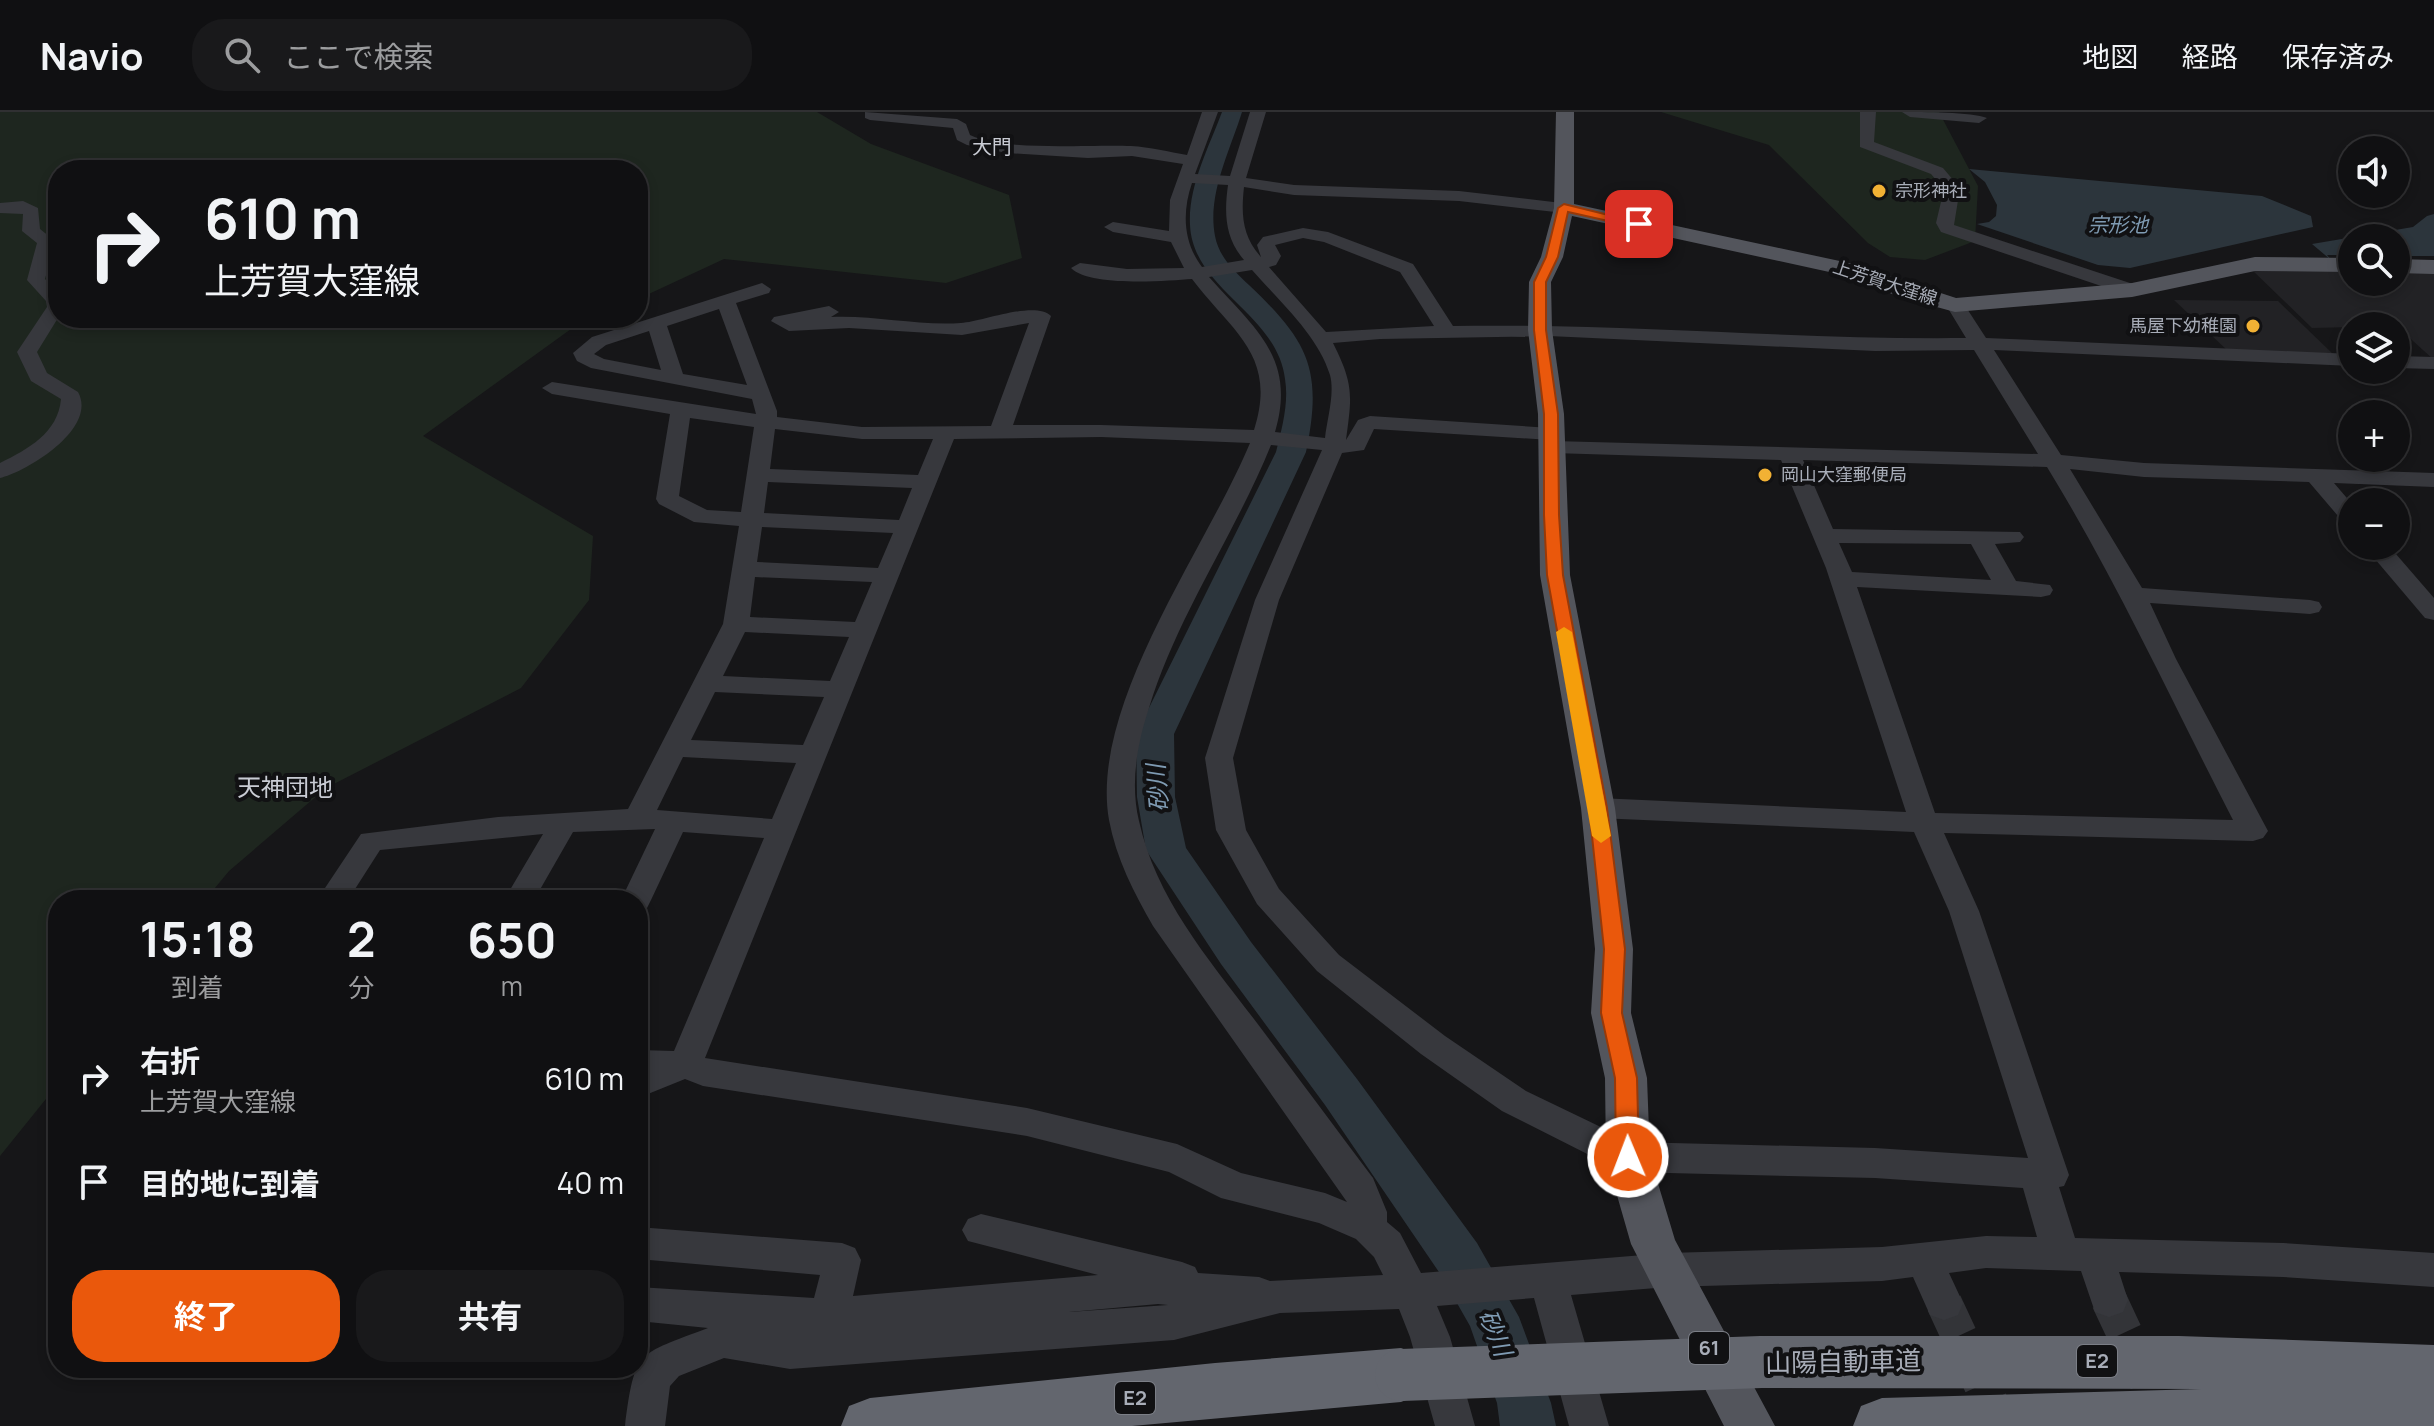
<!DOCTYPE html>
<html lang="ja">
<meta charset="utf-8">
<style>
body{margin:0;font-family:Manrope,"Noto Sans JP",sans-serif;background:#19191b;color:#f1f3f6;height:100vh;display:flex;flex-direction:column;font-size:30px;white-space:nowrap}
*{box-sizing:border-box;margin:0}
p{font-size:26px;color:#9c9d9f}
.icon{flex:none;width:44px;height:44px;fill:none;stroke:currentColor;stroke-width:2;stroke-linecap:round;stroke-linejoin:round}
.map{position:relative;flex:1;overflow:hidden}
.sheet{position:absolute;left:48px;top:778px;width:600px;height:488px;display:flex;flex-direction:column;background:#101012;border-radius:32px;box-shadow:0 4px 12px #0003,0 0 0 2px #303032}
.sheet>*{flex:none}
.banner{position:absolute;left:48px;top:48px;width:600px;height:168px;border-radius:32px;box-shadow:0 4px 12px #0003,0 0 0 2px #303032;background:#101012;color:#f1f3f6;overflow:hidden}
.controls{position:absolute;left:2338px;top:24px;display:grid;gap:16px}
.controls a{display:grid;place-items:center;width:72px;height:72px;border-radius:50%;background:#101012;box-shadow:0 4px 12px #0003,0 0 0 2px #303032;font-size:40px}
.pin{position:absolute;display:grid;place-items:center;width:68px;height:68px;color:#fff;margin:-34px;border-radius:16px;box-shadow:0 4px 12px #0006}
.me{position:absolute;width:88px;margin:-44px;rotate:359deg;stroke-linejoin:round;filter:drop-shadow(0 0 6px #0008)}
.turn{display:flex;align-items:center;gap:28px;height:168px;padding:0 24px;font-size:36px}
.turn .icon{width:104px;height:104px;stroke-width:2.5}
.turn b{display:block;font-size:56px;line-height:68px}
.eta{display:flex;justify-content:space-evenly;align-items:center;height:136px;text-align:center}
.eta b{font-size:48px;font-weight:700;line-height:56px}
.button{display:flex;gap:16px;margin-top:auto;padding:16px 24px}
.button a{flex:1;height:92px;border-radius:32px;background:#ea580c;color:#fff;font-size:32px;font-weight:700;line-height:92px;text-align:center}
.button a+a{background:#19191b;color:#f1f3f6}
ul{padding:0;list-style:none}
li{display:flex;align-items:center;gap:24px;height:104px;padding:0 24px}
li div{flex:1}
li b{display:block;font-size:30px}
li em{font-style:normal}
header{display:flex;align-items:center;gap:48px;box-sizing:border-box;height:112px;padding:0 40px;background:#101012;border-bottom:2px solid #303032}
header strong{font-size:38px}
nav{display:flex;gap:44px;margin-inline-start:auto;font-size:28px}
.search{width:560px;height:72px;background:#19191b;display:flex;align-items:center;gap:20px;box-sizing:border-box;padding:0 28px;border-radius:32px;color:#9c9d9f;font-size:30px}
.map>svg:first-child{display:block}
.built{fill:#222225}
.green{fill:#1e261f}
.water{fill:#2c353c}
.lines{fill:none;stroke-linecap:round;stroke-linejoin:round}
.river{fill:#2c353c;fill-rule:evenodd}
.minor-tunnel{stroke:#333438;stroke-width:36;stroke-dasharray:36 18;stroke-linecap:butt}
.minor{fill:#37383d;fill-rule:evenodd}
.major{fill:#53555c;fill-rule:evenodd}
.highway{fill:#63666e;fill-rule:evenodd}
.highway-bridge{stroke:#63666e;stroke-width:52}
.route{fill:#ea580c;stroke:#983908;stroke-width:2}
.slow{fill:#f59e0b}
.poi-dot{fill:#f2b134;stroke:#111113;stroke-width:3}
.labels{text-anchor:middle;stroke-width:8;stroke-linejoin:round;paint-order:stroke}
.far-poi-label{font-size:18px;fill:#a8adb8;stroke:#111113;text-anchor:start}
.far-street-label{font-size:18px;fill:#a8adb8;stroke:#111113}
.far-neighbourhood-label{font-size:20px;fill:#c9ccd4;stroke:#111113}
.far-water-label{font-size:20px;font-style:italic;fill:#7f9bb3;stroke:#111113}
.shield{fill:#111113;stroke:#7b7e86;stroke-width:2}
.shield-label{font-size:20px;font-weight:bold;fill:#a8adb8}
.neighbourhood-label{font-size:24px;fill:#c9ccd4;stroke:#111113}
.water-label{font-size:24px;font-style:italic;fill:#7f9bb3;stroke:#111113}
.near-street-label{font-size:26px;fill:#a8adb8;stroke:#111113}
</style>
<header>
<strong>Navio</strong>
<div class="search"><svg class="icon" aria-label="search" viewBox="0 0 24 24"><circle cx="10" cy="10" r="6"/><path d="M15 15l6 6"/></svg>ここで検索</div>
<nav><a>地図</a><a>経路</a><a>保存済み</a></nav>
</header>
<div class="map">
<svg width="2434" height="1314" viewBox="0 0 2434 1314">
<rect width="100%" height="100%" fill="#161618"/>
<g class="built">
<polygon points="2352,156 2352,170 2396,170 2396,156 2434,157 2434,248 2402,219 2396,218 2396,214 2312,216 2251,157"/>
<polygon points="2174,188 2278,189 2333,242 2228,239"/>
</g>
<g class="green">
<polygon points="0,0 817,0 871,32 1009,83 1022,146 946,171 724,147 638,187 638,58 58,58 58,206 596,206 571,217 423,324 593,424 589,488 521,576 326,676 229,759 205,788 58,788 58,972 0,1044"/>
<polygon points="1661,0 1939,0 1978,74 1975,129 1925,148 1890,145 1868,131 1769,33"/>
</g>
<g class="water">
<polygon points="1969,57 2262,84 2311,104 2313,115 2130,156 2098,153 1977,112 1989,110 1996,104 1997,93 1985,70"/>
<polygon points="2434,102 2434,144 2396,144 2396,126 2352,126 2352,143 2327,143 2331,148 2312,132 2413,115 2427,104"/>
</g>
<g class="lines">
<path class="river" d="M1222,0H1242C1230,39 1207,82 1215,124C1219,145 1234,159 1249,173C1309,230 1323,258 1306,340L1174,622L1175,685L1186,736L1251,830L1357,967L1477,1131L1519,1205L1551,1291L1556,1314H1500L1497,1291L1470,1214L1441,1163L1325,993L1221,852L1146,738L1137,685L1136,622L1276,340C1282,316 1289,291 1285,267C1277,201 1193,178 1190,113C1188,74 1209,35 1222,0Z"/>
<g class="minor-tunnel">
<polyline points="2109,1188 2168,1314"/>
<polyline points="1944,1191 2001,1314"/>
</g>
<g class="minor">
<path d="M865,0L957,7L966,12L970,23C1005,40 1091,32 1131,34C1150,35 1169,40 1187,43L1202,0H1218L1195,62L1230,64L1250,0H1266L1246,66L1294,73L1459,79L1570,92L1572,96L1570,100L1564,101L1459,89L1294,83L1244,75C1241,102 1242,124 1261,145L1257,133L1263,125L1303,116L1328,120L1413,152L1453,214C1624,211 1795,228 1966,226L1946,193L1955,187L1962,189L1986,226L2352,242V254L1994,238L2061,343L2144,351L2434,361V375L2334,371L2352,392V413L2344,411L2309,370L2144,365L2070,357L2142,476L2310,488L2319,490L2322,495L2319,500L2310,502L2150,491L2176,547L2268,719L2263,726L2253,729L1944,721L1979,799L2069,1063L2064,1074L2059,1075L2075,1126L2283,1131L2434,1141V1175L2283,1165L2119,1160L2128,1188L2123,1200L2109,1205L2095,1200L2081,1159L1986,1156L1949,1161L1963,1191L1958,1203L1944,1208L1930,1203L1913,1165L1882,1169L1668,1175L1571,1183L1609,1314H1569L1534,1186L1437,1194L1450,1225L1475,1314H1435L1410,1225L1399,1197L1280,1201L1174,1228L790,1257L724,1246L679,1264L670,1274L665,1314H625C635,1237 637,1243 708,1216L638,1209V1175L814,1186L820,1163L638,1147V1115L842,1131L855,1136L861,1148L853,1184L1098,1163L968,1129L962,1118L968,1107L981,1102L1182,1150L1195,1155L1198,1161L1259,1165L1270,1169L1383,1163L1374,1145L1356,1127L1319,1111L1221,1086L1169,1060L1027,1024L703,974L685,967L638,986V938L674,939L764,726L683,720L651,788L647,796L638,798V788H621L655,717L573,720L534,788H504L543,722L380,738L348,788H317L361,722L498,705L628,697L723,512L739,414L694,410L659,392L656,387L670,302L552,282L542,276L552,270L756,302L752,287L591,256L577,249L573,241L592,225L762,171L771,177L769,181L736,191L777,299V305L862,315L991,314L1029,211L962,223L849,216L789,219L771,209L774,205L829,194L839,200L831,205C875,203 918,214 961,211C982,210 1035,188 1051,204L1013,313H1101L1254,318C1278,243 1232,220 1192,167C1165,169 1090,175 1071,156L1080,151L1127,157L1184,156L1171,130L1113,120L1104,115L1113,110L1169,119L1170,88L1183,52L1132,44L1088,46L1007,41L967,33L957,28L953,16L870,8L865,6ZM1192,71L1228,73C1224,102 1225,126 1244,148L1202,155C1183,130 1182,100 1192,71ZM1303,126L1324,130L1400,160L1434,214L1326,220L1269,155L1276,153L1281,144L1275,133ZM1252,158C1279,189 1318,223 1330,263C1335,282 1327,307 1325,326L1275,320C1297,245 1254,216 1209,165ZM719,197L747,273L683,262L667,214ZM649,219L661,258L604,247L594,242L606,233ZM1549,224L1875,239L1974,238L2038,342L1553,329L1542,335L1553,341L1781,348L1826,456L1906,700L1598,686L1588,689L1584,696L1588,703L1598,706L1914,720L1949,799L2028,1046L1875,1036L1632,1030L1526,979L1445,924L1339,843L1279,777L1246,718L1233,646L1279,488L1342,341L1364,338L1374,317L1551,328L1562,322L1551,316L1370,304L1358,308L1346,328C1352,283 1354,273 1333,231L1380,227ZM690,306L754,315L741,400L707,398L679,384ZM775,317L862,327H933L918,363L770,357ZM1101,325L1250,331C1206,437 1089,593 1109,708C1116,746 1134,781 1153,814L1347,1090L1325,1081L1241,1061L1177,1032L1027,996L705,946L954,327ZM1271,333L1322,338L1255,488L1205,646L1216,718L1257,792L1317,859L1421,942L1502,999L1615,1056L1628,1060L1875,1066L2023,1076L2037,1125L1986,1124L1882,1135L1668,1141L1421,1161L1400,1121L1387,1110V1100L1373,1066C1334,1014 1296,963 1257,911C1210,849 1156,787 1139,709C1130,672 1137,632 1149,596C1177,504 1235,422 1271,333ZM1803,348L2047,355C2117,469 2172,590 2233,708L1935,701L1857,475L2041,485L2050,483L2053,478L2050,473L2016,469L1995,432L2020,430L2024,425L2020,420L1833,417ZM768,370L912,376L899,408L764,401ZM762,415L893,421L878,456L757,450ZM1839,431L1971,432L1991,468L1852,460ZM755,465L872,470L855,510L750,505ZM745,520L849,525L830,569L723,564ZM715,580L824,585L803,633L691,628ZM683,645L796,651L772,707L657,698ZM1158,1192L1168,1193L1069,1200Z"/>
<polygon points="1860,0 1876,0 1874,30 1943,56 1960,76 1954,113 2139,174 2141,178 2139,182 2125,182 1941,120 1936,111 1944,77 1931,62 1860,35"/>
<path d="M1902,0C1922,0 1972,0 1987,6L1979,11L1910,5Z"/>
<path d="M23,89L38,96L40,117L55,129L45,167L58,180V206L37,240L47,261L78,280C98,316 28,359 0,366V351C28,337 58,321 61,287L31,269L17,240L47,195L46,189L27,168L37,131L22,119L23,102L0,101V91Z"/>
<polygon points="2396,244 2434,245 2434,257 2396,256"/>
<polygon points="2364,434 2389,434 2434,486 2434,508 2425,506"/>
</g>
<g class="major">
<polygon points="1556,0 1574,0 1574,92 1849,151 1956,186 2132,171 2255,145 2352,146 2352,160 2255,159 2132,185 1955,200 1900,185 1843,163 1572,104 1563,145 1551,170 1552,218 1564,302 1570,463 1615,696 1633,837 1631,901 1647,966 1650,1045 1675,1128 1775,1314 1724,1314 1631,1132 1606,1045 1605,966 1591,901 1595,837 1581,696 1540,463 1538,302 1528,218 1529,170 1541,145 1554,96"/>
<polygon points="2396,147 2434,148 2434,162 2396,161"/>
</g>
<g class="highway">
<polygon points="1761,1224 2179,1224 2434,1233 2434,1314 1853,1314 1861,1294 1882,1286 2201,1277 1761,1276 1741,1269 1733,1250 1741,1231"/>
<polygon points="1401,1236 1421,1244 1430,1263 1421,1282 1401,1290 1132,1314 841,1314 849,1294 870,1286 1215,1251"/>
</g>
<polyline class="highway-bridge" points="1401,1263 1761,1250"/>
</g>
<polygon class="route" points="1564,92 1645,112 1639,116 1568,100 1558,145 1546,170 1546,218 1558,302 1559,403 1563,463 1607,696 1625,837 1622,901 1637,966 1639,1045 1636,1052 1628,1055 1620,1052 1616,1045 1615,966 1601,901 1604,837 1589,696 1547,463 1544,403 1544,302 1534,218 1534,170 1546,145 1558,96"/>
<polygon class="slow" points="1564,515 1572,520 1611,724 1601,731 1592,724 1556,520"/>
<g class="poi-dot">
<circle cx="1879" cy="79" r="8"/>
<circle cx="2253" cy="214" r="8"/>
<circle cx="1765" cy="363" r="8"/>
</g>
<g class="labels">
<g class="far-poi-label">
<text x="1895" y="85">宗形神社</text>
<text x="2237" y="220" text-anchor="end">馬屋下幼稚園</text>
<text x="1781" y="369">岡山大窪郵便局</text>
</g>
<g class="far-street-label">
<text transform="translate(1885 171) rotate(18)" y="6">上芳賀大窪線</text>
</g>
<g class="far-neighbourhood-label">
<text x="992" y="42">大門</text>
</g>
<g class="far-water-label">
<text x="2118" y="120">宗形池</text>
</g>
<g class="shield">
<rect x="1689" y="1220" width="40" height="32" rx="6"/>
<rect x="2077" y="1233" width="40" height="32" rx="6"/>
<rect x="1115" y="1270" width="40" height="32" rx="6"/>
</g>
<g class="shield-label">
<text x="1709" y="1243">61</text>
<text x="2097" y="1256">E2</text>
<text x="1135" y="1293">E2</text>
</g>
<g class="neighbourhood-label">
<text x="285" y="684">天神団地</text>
</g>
<g class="water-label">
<text transform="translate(1158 676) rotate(-95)" y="8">砂川</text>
<text transform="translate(1495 1221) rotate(68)" y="8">砂川</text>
</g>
<g class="near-street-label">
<text transform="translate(1843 1250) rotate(-1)" y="9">山陽自動車道</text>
</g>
</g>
</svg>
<div class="controls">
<a><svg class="icon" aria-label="sound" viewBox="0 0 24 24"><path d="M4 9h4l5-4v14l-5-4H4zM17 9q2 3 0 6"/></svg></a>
<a><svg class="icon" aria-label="search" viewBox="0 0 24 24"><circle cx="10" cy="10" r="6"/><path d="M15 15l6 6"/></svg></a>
<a><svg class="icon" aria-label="layers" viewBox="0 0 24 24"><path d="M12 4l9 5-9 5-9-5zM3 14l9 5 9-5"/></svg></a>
<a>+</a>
<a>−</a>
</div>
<div class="pin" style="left:1639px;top:112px;background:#d93025"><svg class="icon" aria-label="arrive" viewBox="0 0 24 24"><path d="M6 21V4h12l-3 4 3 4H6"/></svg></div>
<svg class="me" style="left:1628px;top:1045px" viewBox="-20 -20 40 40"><circle r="17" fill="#ea580c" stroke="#fff" stroke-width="3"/><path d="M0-11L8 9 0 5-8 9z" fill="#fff"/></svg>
<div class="banner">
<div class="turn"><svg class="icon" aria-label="right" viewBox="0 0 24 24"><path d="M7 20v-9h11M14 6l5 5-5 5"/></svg><div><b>610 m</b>上芳賀大窪線</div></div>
</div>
<section class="sheet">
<div class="eta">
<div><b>15:18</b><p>到着</p></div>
<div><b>2</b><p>分</p></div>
<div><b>650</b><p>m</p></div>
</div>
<ul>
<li><svg class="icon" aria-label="right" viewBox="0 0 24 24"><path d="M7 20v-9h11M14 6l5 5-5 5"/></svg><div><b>右折</b><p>上芳賀大窪線</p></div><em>610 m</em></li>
<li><svg class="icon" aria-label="arrive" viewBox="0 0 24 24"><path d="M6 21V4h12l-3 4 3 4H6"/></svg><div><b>目的地に到着</b></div><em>40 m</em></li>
</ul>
<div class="button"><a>終了</a><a>共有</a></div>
</section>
</div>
